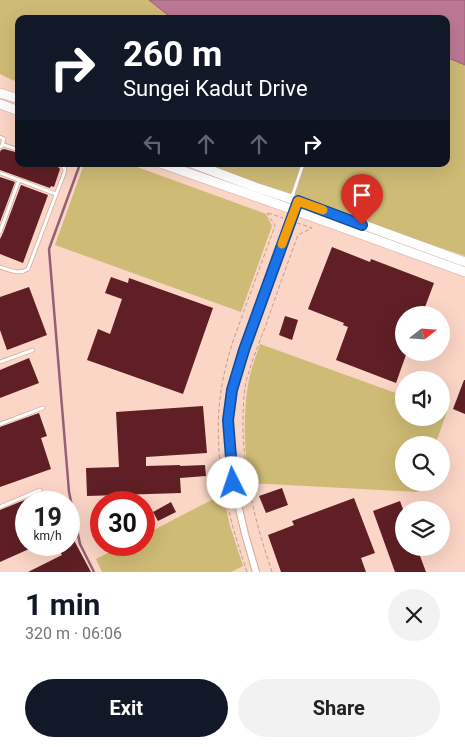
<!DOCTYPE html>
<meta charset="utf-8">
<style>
body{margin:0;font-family:Roboto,sans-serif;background:#f2f2f2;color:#202124;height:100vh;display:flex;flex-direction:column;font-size:19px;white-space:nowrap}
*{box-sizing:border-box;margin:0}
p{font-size:16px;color:#757577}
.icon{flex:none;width:28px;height:28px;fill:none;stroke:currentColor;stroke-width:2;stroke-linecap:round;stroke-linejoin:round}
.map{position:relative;height:572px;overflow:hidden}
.drawer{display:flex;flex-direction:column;background:#fff;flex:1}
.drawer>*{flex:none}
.hud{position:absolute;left:15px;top:15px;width:435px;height:152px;border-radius:10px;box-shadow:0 5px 20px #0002;background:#111827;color:#fff;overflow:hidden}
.needle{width:32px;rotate:73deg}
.buttons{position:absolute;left:395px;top:306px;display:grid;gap:10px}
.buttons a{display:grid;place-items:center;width:55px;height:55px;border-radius:50%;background:#fff;box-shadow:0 5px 20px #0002;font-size:25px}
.speed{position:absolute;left:15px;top:491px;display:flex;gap:10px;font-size:25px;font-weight:700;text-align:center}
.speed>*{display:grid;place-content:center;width:65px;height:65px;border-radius:50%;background:#fff;box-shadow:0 5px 20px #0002;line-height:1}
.speed small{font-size:12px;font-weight:400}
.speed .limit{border:8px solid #d22;background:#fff;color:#111}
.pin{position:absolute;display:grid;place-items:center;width:42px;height:42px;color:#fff;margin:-51px -21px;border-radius:50% 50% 50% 0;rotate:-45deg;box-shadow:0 0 5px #0007}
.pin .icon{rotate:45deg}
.me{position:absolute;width:55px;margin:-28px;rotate:356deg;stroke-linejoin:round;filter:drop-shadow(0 0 4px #0008)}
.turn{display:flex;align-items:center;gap:18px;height:105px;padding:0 25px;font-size:22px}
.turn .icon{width:65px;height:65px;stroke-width:2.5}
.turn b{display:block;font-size:35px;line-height:42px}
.lanes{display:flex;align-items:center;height:48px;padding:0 25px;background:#0003;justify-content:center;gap:25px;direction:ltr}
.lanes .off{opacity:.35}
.round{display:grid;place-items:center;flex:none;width:52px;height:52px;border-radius:26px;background:#f2f2f2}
.summary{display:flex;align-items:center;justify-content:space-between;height:85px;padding:0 25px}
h1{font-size:30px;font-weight:700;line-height:38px;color:#111827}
.cta{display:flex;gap:10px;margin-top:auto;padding:10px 25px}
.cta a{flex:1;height:58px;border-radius:30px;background:#111827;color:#fff;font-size:20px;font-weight:700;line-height:58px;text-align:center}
.cta a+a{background:#f2f2f2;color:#202124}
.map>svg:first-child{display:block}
.green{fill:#cebb75}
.water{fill:#bd7895;stroke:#956073}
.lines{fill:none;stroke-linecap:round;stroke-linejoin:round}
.stream{stroke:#956073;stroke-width:2.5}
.building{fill:#5f1f24}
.lane-casing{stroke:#d0ac9d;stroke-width:4.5}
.street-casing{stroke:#d0ac9d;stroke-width:8}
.secondary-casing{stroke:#d0ac9d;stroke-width:10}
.path{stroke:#bc9e91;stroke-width:1;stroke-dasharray:4 2.5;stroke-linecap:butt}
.lane{stroke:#fff;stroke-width:3}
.street{stroke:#fff;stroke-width:6}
.secondary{stroke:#fff;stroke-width:9}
.route-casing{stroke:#114b97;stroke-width:12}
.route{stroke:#1a73e8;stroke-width:9}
.slow{stroke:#f59e0b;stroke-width:9}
</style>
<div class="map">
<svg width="465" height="572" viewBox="0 0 465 572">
<rect width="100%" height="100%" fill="#fbd5c5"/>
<g class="green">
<polygon points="0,0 149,0 173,19 19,19 19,83 0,74"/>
<polygon points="446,56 465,65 465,256 197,164 446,164"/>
<polygon points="84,164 129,164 266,214 272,226 241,312 55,245"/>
<path d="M260,344L404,396V418H441V409L447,412L435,445H404V482L422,483L418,492L250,483C244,455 243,414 248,385C250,371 256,357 260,344Z"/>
<polygon points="223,494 230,526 243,566 231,572 102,572 96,559 123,545 144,545 144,535"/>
</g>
<polygon class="water" points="149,0 465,0 465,65 446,57 446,19 173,19"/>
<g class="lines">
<polyline class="stream" points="80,164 49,249 69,492 80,544 94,572"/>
</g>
<g class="building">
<polygon points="4,149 19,153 19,164 56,165 60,169 54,187 51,186 50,188 0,170 0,152 1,150"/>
<polygon points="0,177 15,182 0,222"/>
<polygon points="21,185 48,195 23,263 0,254 0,239 3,233"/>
<polygon points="332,247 370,262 371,259 434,283 422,315 404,315 404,352 407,352 396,383 336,360 348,327 343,325 344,323 308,309"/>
<polygon points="111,277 128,283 129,278 213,308 183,394 87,360 98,329 110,334 122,299 105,293"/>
<polygon points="29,287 47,335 7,350 0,330 0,297"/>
<polygon points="285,316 298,320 292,340 279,335"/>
<polygon points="29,358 39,383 0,398 0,370"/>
<polygon points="464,380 465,380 465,414 453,409"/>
<polygon points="203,406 207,453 146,457 146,466 180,465 180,466 205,465 206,476 180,478 181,493 87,496 86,468 119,467 116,412"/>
<polygon points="39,413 47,436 41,438 51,469 0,487 0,427"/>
<polygon points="282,488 288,505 266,513 259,496"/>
<polygon points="32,497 34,502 26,502 26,545 38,545 0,562 0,510"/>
<polygon points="354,498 375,553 361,558 366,572 281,572 268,535 294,525 292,521"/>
<polygon points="400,501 404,512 404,548 417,548 426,572 395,572 373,511"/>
<polygon points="171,502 176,512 158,521 153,512"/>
<polygon points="69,531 91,572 28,572 62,555 56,545 69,545"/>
</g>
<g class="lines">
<defs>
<g id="lane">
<polyline points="0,137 4,139 2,145"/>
<polyline points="0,147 4,145 19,150"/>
<polyline points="0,173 56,194"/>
<polyline points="292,197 303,164"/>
<polyline points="0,232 19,180"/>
<path d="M0,267C9,270 19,275 28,269L65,171L64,167L59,164"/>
<polyline points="0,362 33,350"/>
<polyline points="0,424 43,408"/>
<polyline points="0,507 40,490"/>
</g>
<polyline id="street" points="256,572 245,534 233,483 229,420 232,390 244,350 298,201"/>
<g id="secondary">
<polyline points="0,93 19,99"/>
<polyline points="0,104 19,111"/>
<polyline points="163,164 294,210 465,272"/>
<polyline points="194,164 255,187 298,201 465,262"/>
</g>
</defs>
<use href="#lane" class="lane-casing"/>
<use href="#street" class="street-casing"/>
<use href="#secondary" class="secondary-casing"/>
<g class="path">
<polyline points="268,213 283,218"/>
<polyline points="297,223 312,228"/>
<path d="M247,572C224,505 208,437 226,366C230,347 238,328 245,308C255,281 265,253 275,226L267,213"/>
<path d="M272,572C256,524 245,483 243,431C243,415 243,398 246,382C251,363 259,343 266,325C276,295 287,265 298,235L312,228"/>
</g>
<use href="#lane" class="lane"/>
<use href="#street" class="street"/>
<use href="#secondary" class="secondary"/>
</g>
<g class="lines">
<defs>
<polyline id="route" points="233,483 228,420 232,390 244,350 298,201 362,225"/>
</defs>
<use href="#route" class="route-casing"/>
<use href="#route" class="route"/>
<polyline class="slow" points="282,244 298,201 323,210"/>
</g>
</svg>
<div class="buttons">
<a><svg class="needle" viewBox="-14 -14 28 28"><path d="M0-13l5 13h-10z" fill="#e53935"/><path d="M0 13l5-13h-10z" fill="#757577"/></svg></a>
<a><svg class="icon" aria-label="sound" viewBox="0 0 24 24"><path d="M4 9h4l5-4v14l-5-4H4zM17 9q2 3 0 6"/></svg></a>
<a><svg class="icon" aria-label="search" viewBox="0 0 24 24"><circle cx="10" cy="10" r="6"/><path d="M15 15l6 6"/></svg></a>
<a><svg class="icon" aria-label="layers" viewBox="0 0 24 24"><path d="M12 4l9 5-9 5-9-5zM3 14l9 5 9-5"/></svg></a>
</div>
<div class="speed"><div>19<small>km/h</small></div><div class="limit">30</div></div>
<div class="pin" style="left:362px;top:225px;background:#d93025"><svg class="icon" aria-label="arrive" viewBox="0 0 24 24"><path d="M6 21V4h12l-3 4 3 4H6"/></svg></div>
<svg class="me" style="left:233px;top:483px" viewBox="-20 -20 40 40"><circle r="19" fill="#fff"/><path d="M0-13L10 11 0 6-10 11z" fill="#1a73e8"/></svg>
<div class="hud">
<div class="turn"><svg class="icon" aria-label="right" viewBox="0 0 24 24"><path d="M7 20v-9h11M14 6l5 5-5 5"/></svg><div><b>260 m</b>Sungei Kadut Drive</div></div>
<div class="lanes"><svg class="icon off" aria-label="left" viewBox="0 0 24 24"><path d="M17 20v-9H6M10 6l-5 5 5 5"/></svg><svg class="icon off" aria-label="ahead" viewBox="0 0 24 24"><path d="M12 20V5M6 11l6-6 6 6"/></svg><svg class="icon off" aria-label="ahead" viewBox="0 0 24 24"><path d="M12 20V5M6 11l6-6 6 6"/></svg><svg class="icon" aria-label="right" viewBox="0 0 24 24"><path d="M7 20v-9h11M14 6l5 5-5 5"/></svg></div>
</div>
</div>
<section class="drawer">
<div class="summary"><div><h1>1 min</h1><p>320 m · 06:06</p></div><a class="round"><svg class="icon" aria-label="close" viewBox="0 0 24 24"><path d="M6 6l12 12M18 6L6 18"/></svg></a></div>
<div class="cta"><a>Exit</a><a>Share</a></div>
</section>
